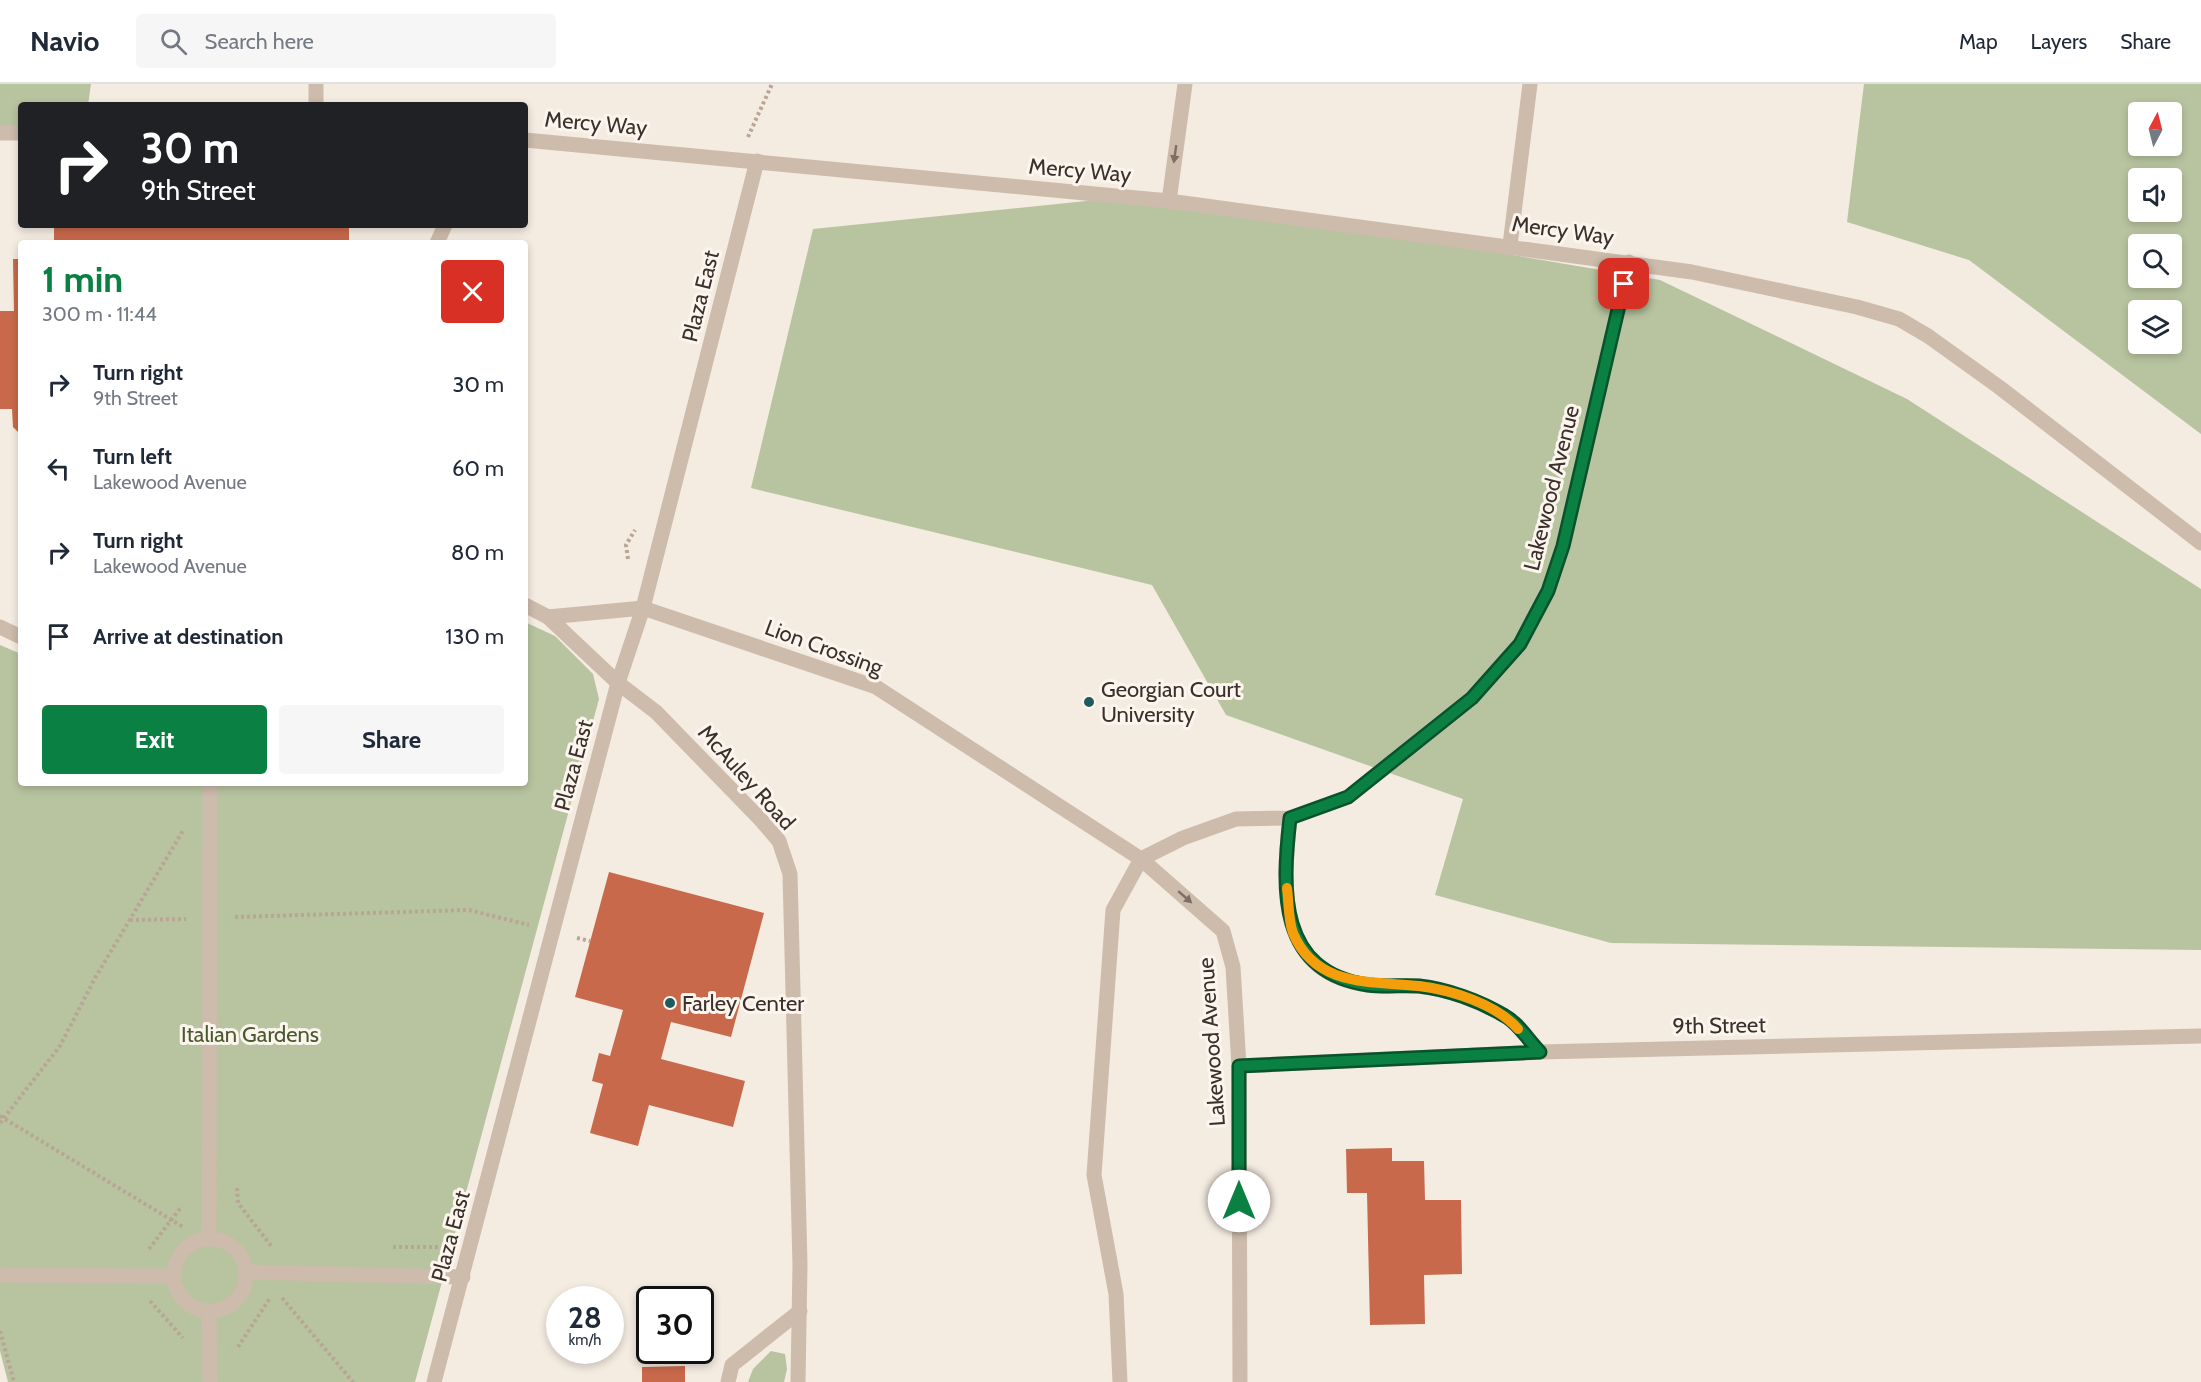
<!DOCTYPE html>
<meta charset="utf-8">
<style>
body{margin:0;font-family:Cabin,sans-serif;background:#f6f6f7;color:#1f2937;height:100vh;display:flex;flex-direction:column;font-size:22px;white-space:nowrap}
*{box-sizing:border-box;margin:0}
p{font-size:20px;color:#747a83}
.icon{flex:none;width:33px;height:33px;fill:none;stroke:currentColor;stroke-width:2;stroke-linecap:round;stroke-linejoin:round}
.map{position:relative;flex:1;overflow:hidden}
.side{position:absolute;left:18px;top:156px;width:510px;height:546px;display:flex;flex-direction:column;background:#fff;border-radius:6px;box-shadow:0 3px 9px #0003}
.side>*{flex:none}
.top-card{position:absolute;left:18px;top:18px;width:510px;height:126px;border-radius:6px;box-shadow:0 3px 9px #0003;background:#202124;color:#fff;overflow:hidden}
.needle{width:39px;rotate:7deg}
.buttons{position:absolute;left:2128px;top:18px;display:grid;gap:12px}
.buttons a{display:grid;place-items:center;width:54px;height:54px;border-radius:6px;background:#fff;box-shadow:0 3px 9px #0003;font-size:30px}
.speed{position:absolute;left:546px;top:1202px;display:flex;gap:12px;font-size:30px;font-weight:700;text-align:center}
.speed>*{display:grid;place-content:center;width:78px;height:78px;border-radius:50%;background:#fff;box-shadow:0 3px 9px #0003;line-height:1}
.speed small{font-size:15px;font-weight:400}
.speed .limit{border:3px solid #111;border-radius:9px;background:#fff;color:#111}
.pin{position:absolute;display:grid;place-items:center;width:51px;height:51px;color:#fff;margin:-26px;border-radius:12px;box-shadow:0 3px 9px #0006}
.me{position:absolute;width:66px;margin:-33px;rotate:0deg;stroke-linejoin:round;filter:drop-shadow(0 0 4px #0008)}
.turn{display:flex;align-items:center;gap:21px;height:126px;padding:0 24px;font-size:27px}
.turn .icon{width:78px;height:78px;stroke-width:2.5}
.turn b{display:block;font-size:42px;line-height:51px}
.round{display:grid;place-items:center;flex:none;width:63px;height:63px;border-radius:6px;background:#f6f6f7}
.summary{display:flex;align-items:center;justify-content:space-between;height:102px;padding:0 24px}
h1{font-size:36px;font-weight:800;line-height:45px;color:#0b8043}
.primary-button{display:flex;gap:12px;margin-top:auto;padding:12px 24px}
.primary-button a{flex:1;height:69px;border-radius:6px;background:#0b8043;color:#fff;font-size:24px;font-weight:800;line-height:69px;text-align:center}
.primary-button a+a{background:#f6f6f7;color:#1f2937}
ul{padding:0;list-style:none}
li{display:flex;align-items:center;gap:18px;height:84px;padding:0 24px}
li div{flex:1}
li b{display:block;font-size:22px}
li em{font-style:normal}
header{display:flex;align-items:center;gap:36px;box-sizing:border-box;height:84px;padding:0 30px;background:#fff;border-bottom:2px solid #e0e1e3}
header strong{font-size:28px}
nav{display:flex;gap:33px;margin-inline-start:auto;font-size:21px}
.search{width:420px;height:54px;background:#f6f6f7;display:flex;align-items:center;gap:15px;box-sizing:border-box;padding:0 21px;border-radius:6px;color:#747a83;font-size:22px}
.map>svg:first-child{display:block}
.green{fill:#b8c4a0;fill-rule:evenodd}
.building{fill:#c8694b}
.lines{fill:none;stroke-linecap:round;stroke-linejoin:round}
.path{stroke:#b9a596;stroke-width:4;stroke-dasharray:3 3;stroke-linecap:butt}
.service{stroke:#cdbbac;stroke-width:15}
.minor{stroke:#cdbbac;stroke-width:15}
.oneway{fill:#7d6f65}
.route-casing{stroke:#07532c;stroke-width:15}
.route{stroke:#0b8043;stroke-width:10}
.slow{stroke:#f59e0b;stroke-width:10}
.poi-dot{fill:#1f5a5e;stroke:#fbf5ee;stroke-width:2}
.labels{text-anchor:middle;stroke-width:6;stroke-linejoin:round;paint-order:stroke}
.street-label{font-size:22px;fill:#3b302b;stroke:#fbf5ee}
.poi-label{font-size:22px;fill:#3b302b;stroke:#fbf5ee;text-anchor:start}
.park-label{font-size:22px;fill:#4a5a2e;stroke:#fbf5ee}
</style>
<header>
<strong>Navio</strong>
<div class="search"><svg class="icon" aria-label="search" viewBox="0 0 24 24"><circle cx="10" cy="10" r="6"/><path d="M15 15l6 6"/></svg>Search here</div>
<nav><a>Map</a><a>Layers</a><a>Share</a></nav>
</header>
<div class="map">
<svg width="2201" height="1298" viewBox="0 0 2201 1298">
<rect width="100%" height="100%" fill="#f4ebe1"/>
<g class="green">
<polygon points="0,0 91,0 88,21 21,21 21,46 0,48"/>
<path d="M1864,0H2201V350L1969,176L1847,138ZM2139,28H2172V62H2139ZM2139,94H2172V128H2139ZM2139,160H2172V194H2139ZM2139,226H2172V260H2139Z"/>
<polygon points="1154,110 1660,196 1907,315 2201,505 2201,866 1611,859 1435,811 1463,715 1226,631 1152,501 751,404 813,145"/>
<polygon points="525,538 555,552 593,590 599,615 415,1298 8,1298 0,1267 0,561 21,570 21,699 525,699"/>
<polygon points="771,1267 785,1270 787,1285 784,1298 748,1298 753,1285"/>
</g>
<g class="building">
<rect x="54" y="141" width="295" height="18"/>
<polygon points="13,175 21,175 21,351 13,343 12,325 0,325 0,227 14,227"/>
<polygon points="609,788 764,829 731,953 671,938 661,975 745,997 733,1043 649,1021 638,1062 590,1049 603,1000 592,997 599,969 610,972 623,926 575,913"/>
<polygon points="1392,1064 1392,1077 1424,1077 1425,1116 1461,1116 1462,1190 1424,1191 1425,1240 1370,1241 1367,1109 1347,1109 1346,1065"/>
<polygon points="685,1282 685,1298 642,1298 642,1283"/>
</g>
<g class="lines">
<g class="path">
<polyline points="748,53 772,0"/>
<polyline points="628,475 626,461 635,446"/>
<polyline points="235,833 469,826 529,841"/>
<polyline points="130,836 186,835"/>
<polyline points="577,854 590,857"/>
<polyline points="0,1032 183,1143"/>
<polyline points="0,1039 60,962 95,894 184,745"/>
<polyline points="237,1104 238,1119 272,1163"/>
<polyline points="393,1163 443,1163"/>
<polyline points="149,1165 182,1122"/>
<polyline points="282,1214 353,1298"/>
<polyline points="150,1217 183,1254"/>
<polyline points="0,1247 14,1298"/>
<polyline points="238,1263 270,1214"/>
</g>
<g class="service">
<polyline points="316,21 316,0"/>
<polyline points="1169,117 1185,0"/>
<polyline points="437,159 445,141"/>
<polyline points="1510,161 1530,0"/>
<polyline points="209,1154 210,699"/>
<circle cx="210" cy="1191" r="36"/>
<polyline points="247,1188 463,1193"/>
<polyline points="0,1191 174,1192"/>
<polyline points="209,1227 210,1298"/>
<polyline points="1120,1298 1116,1210 1094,1091 1113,826 1141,775"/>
</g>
<g class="minor">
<polyline points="0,49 21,49"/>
<polyline points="525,56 1169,117 1692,188 1857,223 1899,235 1928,252 1999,303 2201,459"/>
<polyline points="525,521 548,533 643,524 876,603 1141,775 1223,847 1233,883 1239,982 1240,1298"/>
<polyline points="548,533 618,599 656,628 761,736 779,757 790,790 800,1181 798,1298"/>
<polyline points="0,543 21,553"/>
<path d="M1290,734C1282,805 1277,889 1368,901C1385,903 1402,901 1419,902C1447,905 1480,917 1505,932C1518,939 1529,957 1540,968"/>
<polyline points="1141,775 1183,754 1236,735 1290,734 1348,713 1472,614 1520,560 1548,507 1563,462 1629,178"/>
<polyline points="1239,982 1540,968 2201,952"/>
<polyline points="434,1298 618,599 643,524 757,77"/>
<polyline points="728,1298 732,1281 800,1227"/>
</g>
</g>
<defs><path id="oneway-solid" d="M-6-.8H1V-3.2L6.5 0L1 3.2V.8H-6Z" transform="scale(1.5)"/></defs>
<g class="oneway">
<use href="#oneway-solid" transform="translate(1175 70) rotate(98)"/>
<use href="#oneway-solid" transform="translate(1185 813) rotate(41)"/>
</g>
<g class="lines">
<defs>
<path id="route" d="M1239,1117V982L1540,968C1529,957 1518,939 1505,932C1480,917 1447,905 1419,902C1402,901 1385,903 1368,901C1277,888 1282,805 1290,734L1348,713L1472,614L1520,560L1548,507L1563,462L1624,200"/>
</defs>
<use href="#route" class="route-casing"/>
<use href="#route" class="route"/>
<path class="slow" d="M1287,804C1289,818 1288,836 1293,849C1316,904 1372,897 1419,902C1452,906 1496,920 1518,945"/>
</g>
<g class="poi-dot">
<circle cx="1089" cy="618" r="6"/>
<circle cx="670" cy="919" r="6"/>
</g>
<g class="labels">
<g class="street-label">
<text transform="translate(596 39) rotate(5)" y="8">Mercy Way</text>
<text transform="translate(1080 86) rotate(5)" y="8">Mercy Way</text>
<text transform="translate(1563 146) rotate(8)" y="8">Mercy Way</text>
<text transform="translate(700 212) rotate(-76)" y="8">Plaza East</text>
<text transform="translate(1551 404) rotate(-76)" y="8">Lakewood Avenue</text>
<text transform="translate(824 563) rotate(20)" y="8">Lion Crossing</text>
<text transform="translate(573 681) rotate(-75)" y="8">Plaza East</text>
<text transform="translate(747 693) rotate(48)" y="8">McAuley Road</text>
<text transform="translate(1719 941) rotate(-1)" y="8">9th Street</text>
<text transform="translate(1211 958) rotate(-94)" y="8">Lakewood Avenue</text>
<text transform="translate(450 1152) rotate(-75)" y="8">Plaza East</text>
</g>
<g class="poi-label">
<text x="1101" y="613">Georgian Court<tspan x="1101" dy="25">University</tspan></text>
<text x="682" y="927">Farley Center</text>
</g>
<g class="park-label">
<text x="250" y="958">Italian Gardens</text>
</g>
</g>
</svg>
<div class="buttons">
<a><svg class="needle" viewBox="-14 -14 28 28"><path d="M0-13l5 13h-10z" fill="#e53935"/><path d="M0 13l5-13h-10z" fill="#747a83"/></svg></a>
<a><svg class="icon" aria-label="sound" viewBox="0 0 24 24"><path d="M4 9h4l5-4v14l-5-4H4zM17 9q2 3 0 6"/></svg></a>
<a><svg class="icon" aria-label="search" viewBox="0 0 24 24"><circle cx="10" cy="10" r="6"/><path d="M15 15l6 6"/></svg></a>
<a><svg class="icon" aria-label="layers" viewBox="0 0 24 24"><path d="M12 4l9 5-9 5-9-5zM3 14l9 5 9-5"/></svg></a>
</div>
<div class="speed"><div>28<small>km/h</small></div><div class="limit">30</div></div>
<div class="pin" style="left:1624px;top:200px;background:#d93025"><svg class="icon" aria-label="arrive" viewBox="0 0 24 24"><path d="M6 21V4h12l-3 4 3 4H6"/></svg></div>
<svg class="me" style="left:1239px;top:1117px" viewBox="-20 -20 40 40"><circle r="19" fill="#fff"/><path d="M0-13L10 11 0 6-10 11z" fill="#0b8043"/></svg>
<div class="top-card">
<div class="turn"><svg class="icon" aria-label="right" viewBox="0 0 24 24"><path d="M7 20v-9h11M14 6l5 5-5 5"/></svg><div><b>30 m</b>9th Street</div></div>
</div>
<section class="side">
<div class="summary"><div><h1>1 min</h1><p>300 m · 11:44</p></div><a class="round" style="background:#d93025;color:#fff"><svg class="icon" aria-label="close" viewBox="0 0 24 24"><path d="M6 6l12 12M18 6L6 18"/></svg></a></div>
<ul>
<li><svg class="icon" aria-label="right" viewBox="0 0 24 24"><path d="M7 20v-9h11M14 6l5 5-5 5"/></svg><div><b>Turn right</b><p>9th Street</p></div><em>30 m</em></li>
<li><svg class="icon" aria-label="left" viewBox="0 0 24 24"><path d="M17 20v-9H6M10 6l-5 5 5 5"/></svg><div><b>Turn left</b><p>Lakewood Avenue</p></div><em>60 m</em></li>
<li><svg class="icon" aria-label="right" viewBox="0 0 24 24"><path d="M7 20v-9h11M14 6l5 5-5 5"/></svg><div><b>Turn right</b><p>Lakewood Avenue</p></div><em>80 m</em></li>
<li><svg class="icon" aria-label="arrive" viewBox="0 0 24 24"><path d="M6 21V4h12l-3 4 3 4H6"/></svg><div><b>Arrive at destination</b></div><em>130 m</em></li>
</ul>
<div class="primary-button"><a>Exit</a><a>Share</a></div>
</section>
</div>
